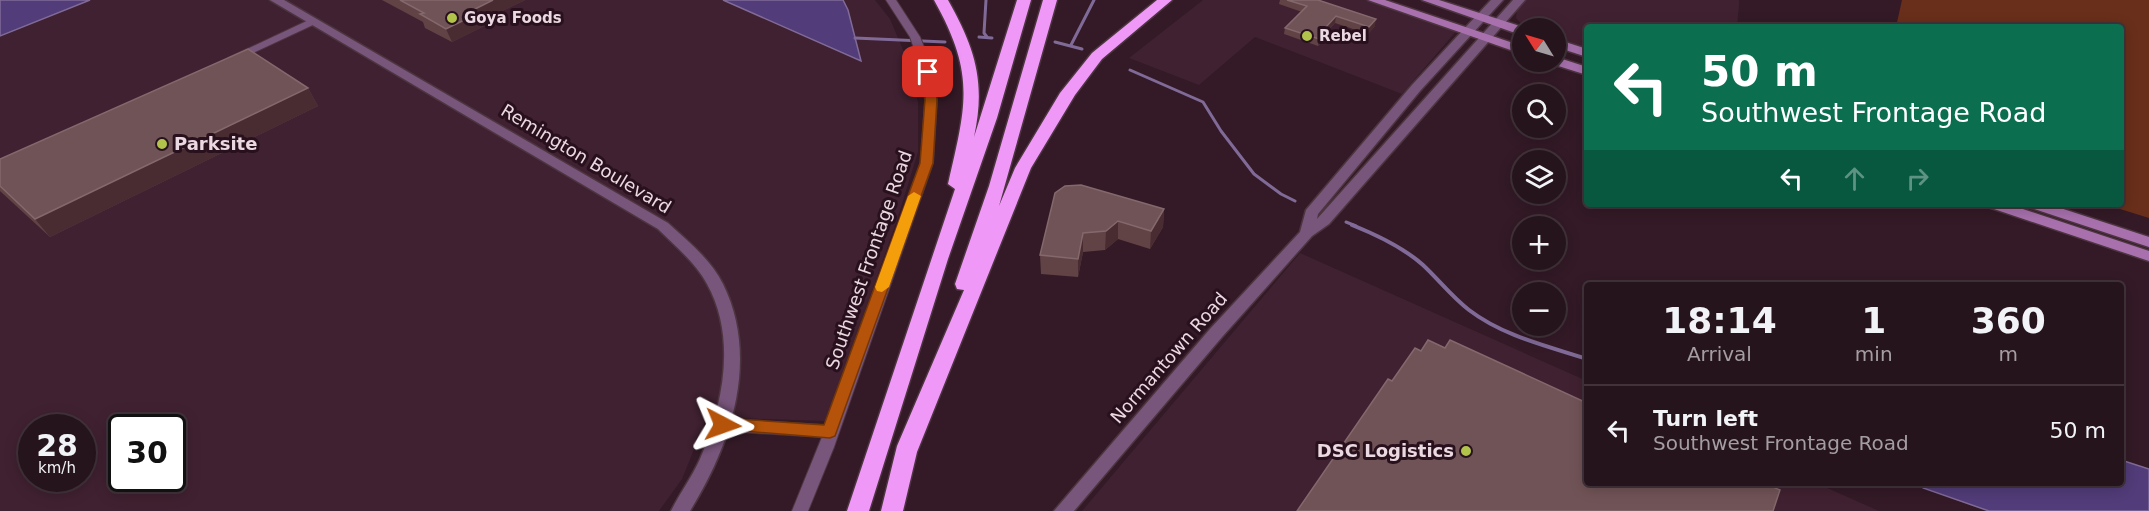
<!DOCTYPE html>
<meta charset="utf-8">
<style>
body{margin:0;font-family:"DejaVu Sans",sans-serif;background:#2e1d25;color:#f1f3f6;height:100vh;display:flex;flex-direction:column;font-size:22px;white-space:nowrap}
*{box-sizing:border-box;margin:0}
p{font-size:20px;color:#a49ea3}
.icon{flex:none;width:33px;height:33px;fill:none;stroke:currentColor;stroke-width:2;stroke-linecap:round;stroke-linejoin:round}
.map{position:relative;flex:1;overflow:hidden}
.sheet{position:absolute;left:1584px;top:282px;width:540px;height:204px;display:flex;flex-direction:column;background:#26141c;border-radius:6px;box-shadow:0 3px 15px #0003,0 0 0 2px #42333b}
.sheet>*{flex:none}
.hud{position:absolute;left:1584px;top:24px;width:540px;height:183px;border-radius:6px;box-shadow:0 3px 15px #0003,0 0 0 2px #42333b;background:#0b6e4f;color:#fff;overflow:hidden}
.needle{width:39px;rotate:307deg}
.fabs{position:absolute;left:1512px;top:18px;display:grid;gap:12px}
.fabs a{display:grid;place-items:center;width:54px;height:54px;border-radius:50%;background:#26141c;box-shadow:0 3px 15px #0003,0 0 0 2px #42333b;font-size:30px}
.speed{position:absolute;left:18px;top:414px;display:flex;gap:12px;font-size:30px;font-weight:700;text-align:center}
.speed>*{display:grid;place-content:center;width:78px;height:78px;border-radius:50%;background:#26141c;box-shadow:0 3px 15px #0003,0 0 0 2px #42333b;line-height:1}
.speed small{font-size:15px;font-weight:400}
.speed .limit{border:3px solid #111;border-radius:9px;background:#fff;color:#111}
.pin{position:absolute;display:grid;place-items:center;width:51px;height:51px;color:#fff;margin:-26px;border-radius:12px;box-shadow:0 3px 9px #0006}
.me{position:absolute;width:66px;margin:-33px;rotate:94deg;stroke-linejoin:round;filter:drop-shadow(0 0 4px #0008)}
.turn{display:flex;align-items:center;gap:21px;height:126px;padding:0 18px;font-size:27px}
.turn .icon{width:78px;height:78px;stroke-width:2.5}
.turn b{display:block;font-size:42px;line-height:51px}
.lanes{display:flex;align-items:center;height:57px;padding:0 18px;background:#0003;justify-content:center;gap:30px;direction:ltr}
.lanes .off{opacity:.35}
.eta{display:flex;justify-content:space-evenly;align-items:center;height:102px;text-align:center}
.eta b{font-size:36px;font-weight:700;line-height:42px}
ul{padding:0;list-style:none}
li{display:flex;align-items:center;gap:18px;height:90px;padding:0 18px;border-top:2px solid #42333b}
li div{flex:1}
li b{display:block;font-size:22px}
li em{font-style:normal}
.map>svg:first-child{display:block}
.built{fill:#402131;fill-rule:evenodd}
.green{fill:#692f1a}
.water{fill:#523c79;stroke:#806b98;stroke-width:1.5}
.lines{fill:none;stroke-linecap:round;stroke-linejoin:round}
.stream-far1{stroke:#806b98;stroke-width:3}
.stream{stroke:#806b98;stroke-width:4}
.minor-casing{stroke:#4d3540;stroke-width:2}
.tertiary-casing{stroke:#4d3540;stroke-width:3}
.secondary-casing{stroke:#4d3540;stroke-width:3}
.motorway-casing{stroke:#4d3540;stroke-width:3}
.minor{fill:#78557b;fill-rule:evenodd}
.tertiary{fill:#78557b;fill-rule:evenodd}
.secondary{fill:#a871ae;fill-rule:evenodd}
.motorway{fill:#f098f8;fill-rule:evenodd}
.wall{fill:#614346}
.shaded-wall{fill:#492c32}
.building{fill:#705356;stroke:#83686c;stroke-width:1.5}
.route{fill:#b45309;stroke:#753606;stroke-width:1.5}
.slow{fill:#f59e0b}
.poi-dot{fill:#b2c34c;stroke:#28101d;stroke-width:2}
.labels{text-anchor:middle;stroke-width:6;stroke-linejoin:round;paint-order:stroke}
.far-poi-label{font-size:15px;font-weight:bold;fill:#ebd9e1;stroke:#28101d;text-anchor:start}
.poi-label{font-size:18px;font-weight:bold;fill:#ebd9e1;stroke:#28101d;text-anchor:start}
.street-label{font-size:18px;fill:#ebd9e1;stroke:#28101d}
</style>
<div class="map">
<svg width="2149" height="511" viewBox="0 0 2149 511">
<rect width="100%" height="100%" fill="#331a26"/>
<g class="built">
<path d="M0,0H875L890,19L904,52L918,102V152L897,220L826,421L707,417L682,479L659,511H0ZM32,428H82V478H32ZM122,428H172V478H122Z"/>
<polygon points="1203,0 1368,0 1458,29 1402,94 1255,37 1199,85 1129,58"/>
<polygon points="1525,0 1739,0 1739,5 1737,27 1587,27 1587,50 1556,40 1556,28 1528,28 1523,26 1516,18 1517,9"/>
<polygon points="1300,253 1587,381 1587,483 1816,483 1879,511 1082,511"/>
</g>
<polygon class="green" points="1902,0 2149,0 2149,218 2104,204 2121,204 2121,27 1896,27"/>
<g class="water">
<polygon points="0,0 90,0 0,36"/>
<polygon points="723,0 843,0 848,10 861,61"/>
<polygon points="2121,460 2149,469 2149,511 1989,511 1923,488 1920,483 2121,483"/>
</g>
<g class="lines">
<g class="stream-far1">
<polyline points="986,0 984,33 987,37"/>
<polyline points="979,37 992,38"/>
<polyline points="855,38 945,42"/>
<polyline points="1055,42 1082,49"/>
<polyline points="1071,45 1094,0"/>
<polyline points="1130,70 1203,102 1221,131 1254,174 1281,194 1295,201"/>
<polyline points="1346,222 1356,226"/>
</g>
<path class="stream" d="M1352,225C1377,235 1403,247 1423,265C1439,280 1452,297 1469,310C1503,336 1547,346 1587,359"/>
<defs>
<g id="minor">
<polygon points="886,0 896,0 920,37 934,72 937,100 933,163 834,447 808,511 792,511 822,437 723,431 717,429 715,425 717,421 723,419 826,425 921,163 925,100 922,72 910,37"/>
<polygon points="311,19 315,20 315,24 238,60 234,61 228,58"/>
</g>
<g id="tertiary">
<path d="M270,0H284L668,223C688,241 711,260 723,284C760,359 731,445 690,511H671C680,493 692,477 700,459C723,405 737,338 707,284C696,263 675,246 658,229Z"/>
<polygon points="1491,0 1503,0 1420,91 1318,214 1317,219 1513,0 1525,0 1329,224 1312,236 1222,337 1074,511 1054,511 1210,329 1300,232 1306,210 1412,85"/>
</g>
<g id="secondary">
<polygon points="1368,0 1385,0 1522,46 1522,54"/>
<polygon points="1422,0 1439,0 1526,28 1522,28 1522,34 1518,34"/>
<polygon points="1556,39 1587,49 1587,57 1556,47"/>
<polygon points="1556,57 1587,67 1587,75 1552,64 1550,62 1556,62"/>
<polygon points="1986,204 2008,204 2149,251 2149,261 1988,207"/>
<polygon points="2026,204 2048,204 2149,237 2149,247 2028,207"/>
</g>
<g id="motorway">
<path d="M934,0H948C975,48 986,82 974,137L1017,0H1031L997,118L948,259L869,511H847L955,189L948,184C966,105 976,75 934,0Z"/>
<polygon points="1043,0 1057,0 999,206 1015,168 1060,93 1092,53 1157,0 1172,0 1102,59 1075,95 1031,168 917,452 903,511 881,511 897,446 964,290 957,289 955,284 989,186"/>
</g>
</defs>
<use href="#minor" class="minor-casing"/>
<use href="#tertiary" class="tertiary-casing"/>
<use href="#secondary" class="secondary-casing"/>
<use href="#motorway" class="motorway-casing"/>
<use href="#minor" class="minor"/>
<use href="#tertiary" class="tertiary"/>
<use href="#secondary" class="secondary"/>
<use href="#motorway" class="motorway"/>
</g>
<g class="wall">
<polygon points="382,0 525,0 482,21 484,26 452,42 425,28 423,22"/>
<polygon points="1280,0 1318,0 1375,26 1368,34 1335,23 1328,30 1327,37 1318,46 1284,34 1285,28 1302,12 1279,4"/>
<polygon points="308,88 318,106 50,237 0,191 0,159"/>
<polygon points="1081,185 1164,209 1163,227 1150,249 1118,239 1105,250 1083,252 1078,277 1041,274 1040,255"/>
</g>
<g class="shaded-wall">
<polygon points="493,0 525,0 482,21 484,26 452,42 446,29 473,10"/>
<polygon points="1336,16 1335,23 1324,33 1326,27"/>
<polygon points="1376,19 1375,26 1368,34 1369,27"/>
<polygon points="1328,30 1327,37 1318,46 1319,39"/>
<polygon points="308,88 318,106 50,237 35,219"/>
<polygon points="1164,209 1163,227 1150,249 1151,231"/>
<polygon points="1118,221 1118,239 1105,250 1106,231"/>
<polygon points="1083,233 1083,252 1078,277 1078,259"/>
</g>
<g class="building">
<polygon points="400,0 493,0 473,10 479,13 446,29 420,14 424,13"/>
<polygon points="1287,0 1318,0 1376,19 1369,27 1336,16 1326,27 1328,30 1319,39 1285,28 1307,6"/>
<polygon points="248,49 308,88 35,219 0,186 0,159"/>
<polygon points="1081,185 1164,209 1151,231 1118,221 1106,231 1083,233 1078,259 1040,255 1055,193 1065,186"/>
<polygon points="1428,340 1445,348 1450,340 1587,403 1587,483 1764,483 1780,490 1773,511 1297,511 1388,379 1392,381 1415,348 1421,351"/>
</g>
<polygon class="route" points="928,69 934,72 937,100 933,163 835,436 830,438 718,429 715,425 718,420 723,418 824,425 920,163 925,100 923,72"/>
<polygon class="slow" points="914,192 921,196 889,287 882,292 877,291 875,287 908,196"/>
<g class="poi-dot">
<circle cx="452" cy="18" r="6"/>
<circle cx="1307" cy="36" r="6"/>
<circle cx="162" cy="144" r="6"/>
<circle cx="1466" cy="451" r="6"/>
</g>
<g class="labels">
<g class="far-poi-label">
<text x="464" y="23">Goya Foods</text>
<text x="1319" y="41">Rebel</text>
</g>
<g class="poi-label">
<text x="174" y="150">Parksite</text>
<text x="1454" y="457" text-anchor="end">DSC Logistics</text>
</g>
<g class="street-label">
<text transform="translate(586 159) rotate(31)" y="6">Remington Boulevard</text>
<text transform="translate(869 260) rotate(-71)" y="6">Southwest Frontage Road</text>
<text transform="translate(1169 358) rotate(-49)" y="6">Normantown Road</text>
</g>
</g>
</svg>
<div class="fabs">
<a><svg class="needle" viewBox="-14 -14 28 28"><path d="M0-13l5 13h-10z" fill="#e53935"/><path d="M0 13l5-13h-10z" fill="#a49ea3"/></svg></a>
<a><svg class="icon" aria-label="search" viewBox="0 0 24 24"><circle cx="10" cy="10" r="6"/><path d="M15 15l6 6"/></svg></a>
<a><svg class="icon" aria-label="layers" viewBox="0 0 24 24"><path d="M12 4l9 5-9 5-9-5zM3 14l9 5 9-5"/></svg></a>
<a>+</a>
<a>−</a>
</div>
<div class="speed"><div>28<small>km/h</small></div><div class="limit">30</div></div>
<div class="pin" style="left:928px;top:72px;background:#d93025"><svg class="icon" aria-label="arrive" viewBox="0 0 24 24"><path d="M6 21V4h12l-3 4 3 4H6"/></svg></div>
<svg class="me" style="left:723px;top:425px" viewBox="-20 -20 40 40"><path d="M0-17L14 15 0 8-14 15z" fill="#b45309" stroke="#fff" stroke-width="4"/></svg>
<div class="hud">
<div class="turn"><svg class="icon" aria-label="left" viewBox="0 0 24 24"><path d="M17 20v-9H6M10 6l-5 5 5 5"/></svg><div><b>50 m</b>Southwest Frontage Road</div></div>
<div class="lanes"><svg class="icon" aria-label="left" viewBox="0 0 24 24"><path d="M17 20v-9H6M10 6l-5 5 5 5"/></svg><svg class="icon off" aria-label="ahead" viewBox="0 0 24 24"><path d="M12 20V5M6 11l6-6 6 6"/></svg><svg class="icon off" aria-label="right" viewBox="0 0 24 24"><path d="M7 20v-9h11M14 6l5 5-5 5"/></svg></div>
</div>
<section class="sheet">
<div class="eta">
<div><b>18:14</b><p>Arrival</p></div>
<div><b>1</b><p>min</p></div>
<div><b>360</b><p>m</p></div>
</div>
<ul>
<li><svg class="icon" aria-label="left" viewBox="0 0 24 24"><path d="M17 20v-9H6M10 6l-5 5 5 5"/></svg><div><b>Turn left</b><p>Southwest Frontage Road</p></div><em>50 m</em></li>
</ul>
</section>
</div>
